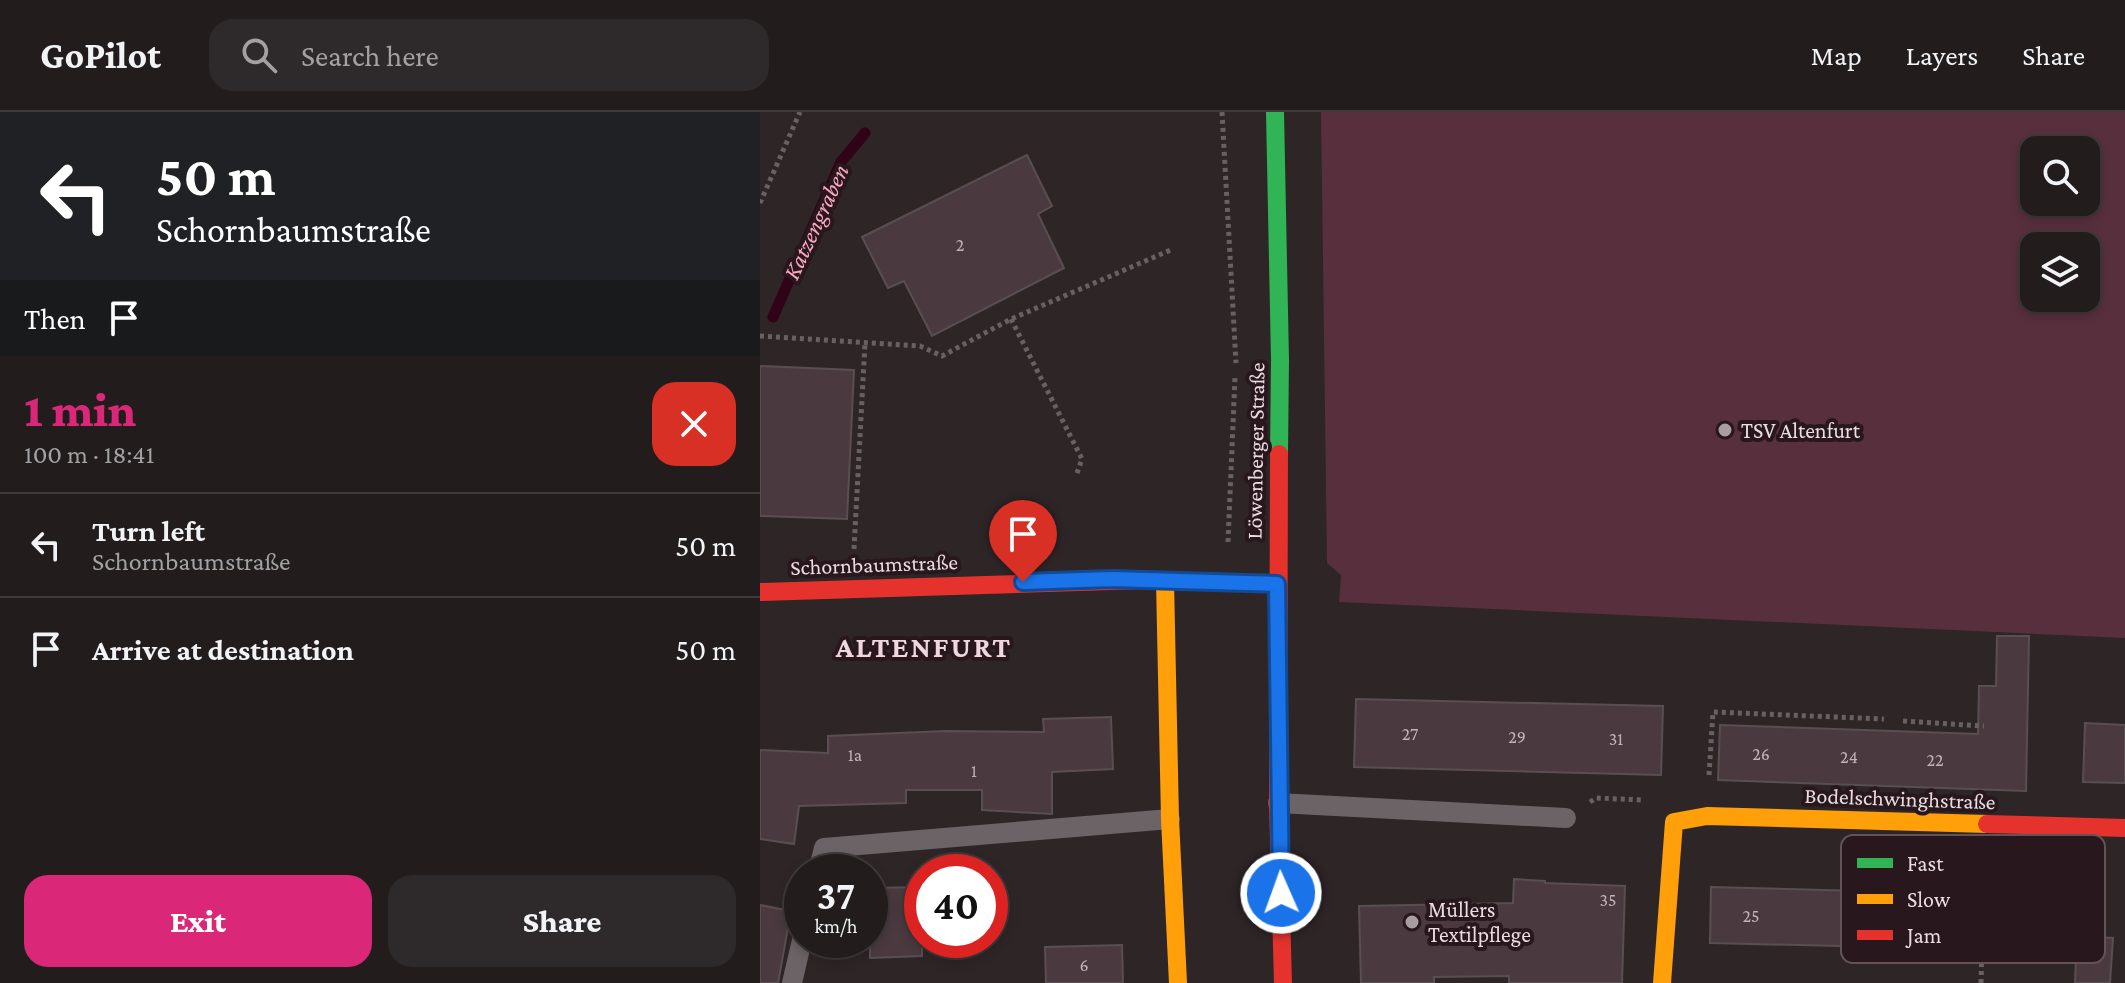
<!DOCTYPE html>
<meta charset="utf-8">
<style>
body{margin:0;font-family:"Crimson Pro",serif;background:#2e292a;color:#f1f3f6;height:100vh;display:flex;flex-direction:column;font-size:30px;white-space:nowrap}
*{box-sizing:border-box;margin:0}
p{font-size:26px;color:#a2a1a4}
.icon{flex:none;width:44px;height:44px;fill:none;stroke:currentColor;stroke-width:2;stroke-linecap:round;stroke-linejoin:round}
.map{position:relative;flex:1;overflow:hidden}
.drawer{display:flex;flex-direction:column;background:#221c1d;width:760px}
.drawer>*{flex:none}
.top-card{background:#202124;color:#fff;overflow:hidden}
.buttons{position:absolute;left:1260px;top:24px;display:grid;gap:16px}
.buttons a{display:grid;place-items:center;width:80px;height:80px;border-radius:16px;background:#221c1d;box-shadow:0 4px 12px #0003,0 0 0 2px #3f3a3b;font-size:40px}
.speed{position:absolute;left:24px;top:742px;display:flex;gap:16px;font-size:40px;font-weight:700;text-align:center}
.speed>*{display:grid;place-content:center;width:104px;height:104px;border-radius:50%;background:#221c1d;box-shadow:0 4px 12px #0003,0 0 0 2px #3f3a3b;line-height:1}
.speed small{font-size:20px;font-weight:400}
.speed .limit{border:12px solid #d22;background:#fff;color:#111}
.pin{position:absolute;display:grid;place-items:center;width:68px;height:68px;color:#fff;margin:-82px -34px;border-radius:50% 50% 50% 0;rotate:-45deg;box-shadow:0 0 8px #0007}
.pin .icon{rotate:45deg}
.me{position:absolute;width:88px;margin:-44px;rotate:358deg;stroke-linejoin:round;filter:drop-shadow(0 0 6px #0008)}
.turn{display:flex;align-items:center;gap:28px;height:168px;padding:0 24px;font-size:36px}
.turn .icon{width:104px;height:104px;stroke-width:2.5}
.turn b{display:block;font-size:56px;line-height:68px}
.then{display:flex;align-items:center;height:76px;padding:0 24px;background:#0003;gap:16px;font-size:30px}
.round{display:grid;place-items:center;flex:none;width:84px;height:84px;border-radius:24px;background:#2e292a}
.summary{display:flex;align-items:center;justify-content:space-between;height:136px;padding:0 24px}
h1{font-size:48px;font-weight:800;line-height:60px;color:#db2777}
.action{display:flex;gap:16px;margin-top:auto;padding:16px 24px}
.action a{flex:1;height:92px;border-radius:24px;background:#db2777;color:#fff;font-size:32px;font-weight:800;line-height:92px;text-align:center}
.action a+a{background:#2e292a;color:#f1f3f6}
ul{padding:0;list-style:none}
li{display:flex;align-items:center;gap:24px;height:104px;padding:0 24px;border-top:2px solid #3f3a3b}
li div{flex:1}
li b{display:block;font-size:30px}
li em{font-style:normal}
header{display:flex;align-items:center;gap:48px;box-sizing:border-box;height:112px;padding:0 40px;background:#221c1d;border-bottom:2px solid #3f3a3b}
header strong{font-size:38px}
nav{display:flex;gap:44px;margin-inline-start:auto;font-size:28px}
.search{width:560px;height:72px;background:#2e292a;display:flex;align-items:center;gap:20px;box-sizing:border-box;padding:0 28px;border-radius:24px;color:#a2a1a4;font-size:30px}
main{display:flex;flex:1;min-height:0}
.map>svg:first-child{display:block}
.green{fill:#582f3d;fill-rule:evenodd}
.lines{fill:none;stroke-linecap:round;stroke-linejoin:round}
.stream{stroke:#300317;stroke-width:11}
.building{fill:#4a3a40;stroke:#594f52;stroke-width:2}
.path{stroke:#686163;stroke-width:5;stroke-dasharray:4 4;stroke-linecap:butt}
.lane{stroke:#6b6366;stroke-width:20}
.fast{stroke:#30b455;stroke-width:18}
.slow{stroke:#ff9f0a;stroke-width:18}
.jam{stroke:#e5322d;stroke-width:18}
.route-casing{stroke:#114b97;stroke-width:20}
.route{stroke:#1a73e8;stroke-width:14}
.poi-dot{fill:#a89da0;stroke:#28181d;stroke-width:3}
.labels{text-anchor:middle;stroke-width:8;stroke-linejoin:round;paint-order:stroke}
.number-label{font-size:18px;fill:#c1b4b9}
.poi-label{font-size:22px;fill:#e9dde1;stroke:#28181d;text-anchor:start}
.street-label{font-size:22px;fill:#e9dde1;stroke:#28181d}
.water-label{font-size:24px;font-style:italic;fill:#fea7c3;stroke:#28181d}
.district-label{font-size:30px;font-weight:bold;letter-spacing:2px;fill:#eed7de;stroke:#28181d}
.key{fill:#28181d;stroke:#625358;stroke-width:2}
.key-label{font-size:22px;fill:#e9dde1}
</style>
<header>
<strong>GoPilot</strong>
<div class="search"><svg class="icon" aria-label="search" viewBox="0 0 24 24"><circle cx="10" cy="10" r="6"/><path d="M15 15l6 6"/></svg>Search here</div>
<nav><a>Map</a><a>Layers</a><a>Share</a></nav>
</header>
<main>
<section class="drawer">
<div class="top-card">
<div class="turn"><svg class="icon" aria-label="left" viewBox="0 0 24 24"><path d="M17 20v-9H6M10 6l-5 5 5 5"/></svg><div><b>50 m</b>Schornbaumstraße</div></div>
<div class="then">Then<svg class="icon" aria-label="arrive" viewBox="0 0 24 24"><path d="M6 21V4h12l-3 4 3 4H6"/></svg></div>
</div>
<div class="summary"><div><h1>1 min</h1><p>100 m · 18:41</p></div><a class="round" style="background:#d93025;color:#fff"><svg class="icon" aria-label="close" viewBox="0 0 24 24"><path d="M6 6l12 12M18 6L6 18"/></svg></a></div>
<ul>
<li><svg class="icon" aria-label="left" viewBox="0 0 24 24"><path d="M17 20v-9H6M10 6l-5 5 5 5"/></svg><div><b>Turn left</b><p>Schornbaumstraße</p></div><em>50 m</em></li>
<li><svg class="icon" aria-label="arrive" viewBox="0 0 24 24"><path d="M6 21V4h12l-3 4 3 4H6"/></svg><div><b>Arrive at destination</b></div><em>50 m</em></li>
</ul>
<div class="action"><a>Exit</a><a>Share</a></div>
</section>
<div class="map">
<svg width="1365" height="871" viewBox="0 0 1365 871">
<rect width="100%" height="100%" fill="#2e2527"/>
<path class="green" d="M561,0H1365V526L579,490L581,463L567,451ZM1326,38V90H1274V38ZM1326,134V186H1274V134Z"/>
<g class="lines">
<polyline class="stream" points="13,205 81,50 105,21"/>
</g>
<g class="building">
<polygon points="267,43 292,94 278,102 304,156 172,224 144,169 128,176 102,125"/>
<polygon points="0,254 94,258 87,407 0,404"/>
<polygon points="1237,524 1269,524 1266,679 958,668 960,613 1218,622 1219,574 1236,574"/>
<polygon points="596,587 903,594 901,663 594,655"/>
<polygon points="351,605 353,657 292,660 292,702 222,698 222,678 146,678 146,691 39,694 34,732 0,727 0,638 68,641 68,624 186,619 284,620 283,607"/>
<polygon points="1325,611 1365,613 1365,671 1323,670"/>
<polygon points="754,767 785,769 785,771 865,774 862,871 749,871 749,864 674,865 674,871 601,871 599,794 753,791"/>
<polygon points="162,775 162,844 110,846 110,776"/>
<polygon points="951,775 1249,783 1245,838 950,831"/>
<polygon points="0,793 31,799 18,871 0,871"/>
<polygon points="1317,824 1353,826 1350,871 1315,871"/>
<polygon points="362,833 363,871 286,871 285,835"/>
</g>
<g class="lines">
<g class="path">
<polyline points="462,0 476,251"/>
<polyline points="0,91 40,0"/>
<polyline points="251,207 322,347 316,364"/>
<polyline points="0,224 160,234 182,244 251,207 413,137"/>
<polyline points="468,430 475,265"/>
<polyline points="94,437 105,231"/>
<polyline points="1143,609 1224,614"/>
<polyline points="949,663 953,600 1124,607"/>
<polyline points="830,690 836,686 883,688"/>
<polyline points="1221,871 1224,753"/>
</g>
<g class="lane">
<polyline points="518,691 806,706"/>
<polyline points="58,760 64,736 410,707"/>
<polyline points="32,871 42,828"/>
</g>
<polyline class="fast" points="515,0 520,248 519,342"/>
<g class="slow">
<polyline points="383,468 517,472"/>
<polyline points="405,469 410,707 418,871"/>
<polyline points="902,871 914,710 947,704 1227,712"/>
</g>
<g class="jam">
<polyline points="519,342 518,691 523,871"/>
<polyline points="0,480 383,468"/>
<polyline points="1227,712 1365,716"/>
</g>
</g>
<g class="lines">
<defs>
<polyline id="route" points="263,470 352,467 517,472 521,781"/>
</defs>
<use href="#route" class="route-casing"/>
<use href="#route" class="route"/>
</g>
<g class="poi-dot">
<circle cx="965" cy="318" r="8"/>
<circle cx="652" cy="810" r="8"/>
</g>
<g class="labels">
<g class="number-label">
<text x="200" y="139">2</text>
<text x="650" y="628">27</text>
<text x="757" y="631">29</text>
<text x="856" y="633">31</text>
<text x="1001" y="648">26</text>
<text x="95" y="649">1a</text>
<text x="1089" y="651">24</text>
<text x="1175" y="654">22</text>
<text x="214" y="665">1</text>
<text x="848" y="794">35</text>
<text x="991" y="810">25</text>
<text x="324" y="859">6</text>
</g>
<g class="poi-label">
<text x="981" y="326">TSV Altenfurt</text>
<text x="668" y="805">Müllers<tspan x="668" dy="25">Textilpflege</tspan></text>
</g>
<g class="street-label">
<text transform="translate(495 339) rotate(-89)" y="8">Löwenberger Straße</text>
<text transform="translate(114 452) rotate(-2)" y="8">Schornbaumstraße</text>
<text transform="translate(1140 686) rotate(2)" y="8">Bodelschwinghstraße</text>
</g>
<g class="water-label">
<text transform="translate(56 110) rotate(-65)" y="8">Katzengraben</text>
</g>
<g class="district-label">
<text x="164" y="545">ALTENFURT</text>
</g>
</g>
<rect x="1081" y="723" width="264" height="128" rx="12" class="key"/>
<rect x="1097" y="746" width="36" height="10" fill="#30b455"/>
<rect x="1097" y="782" width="36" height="10" fill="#ff9f0a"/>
<rect x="1097" y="818" width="36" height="10" fill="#e5322d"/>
<g class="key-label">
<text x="1147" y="759">Fast</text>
<text x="1147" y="795">Slow</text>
<text x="1147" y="831">Jam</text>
</g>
</svg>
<div class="buttons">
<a><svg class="icon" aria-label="search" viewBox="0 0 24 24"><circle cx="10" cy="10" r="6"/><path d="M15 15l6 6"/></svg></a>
<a><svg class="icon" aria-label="layers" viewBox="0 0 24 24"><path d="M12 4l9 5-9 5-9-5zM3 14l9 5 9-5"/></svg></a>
</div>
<div class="speed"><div>37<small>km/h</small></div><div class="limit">40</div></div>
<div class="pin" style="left:263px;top:470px;background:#d93025"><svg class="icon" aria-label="arrive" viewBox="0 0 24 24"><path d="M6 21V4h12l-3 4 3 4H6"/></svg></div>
<svg class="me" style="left:521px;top:781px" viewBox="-20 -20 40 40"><circle r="17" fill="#1a73e8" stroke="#fff" stroke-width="3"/><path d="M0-11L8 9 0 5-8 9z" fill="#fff"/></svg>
</div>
</main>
